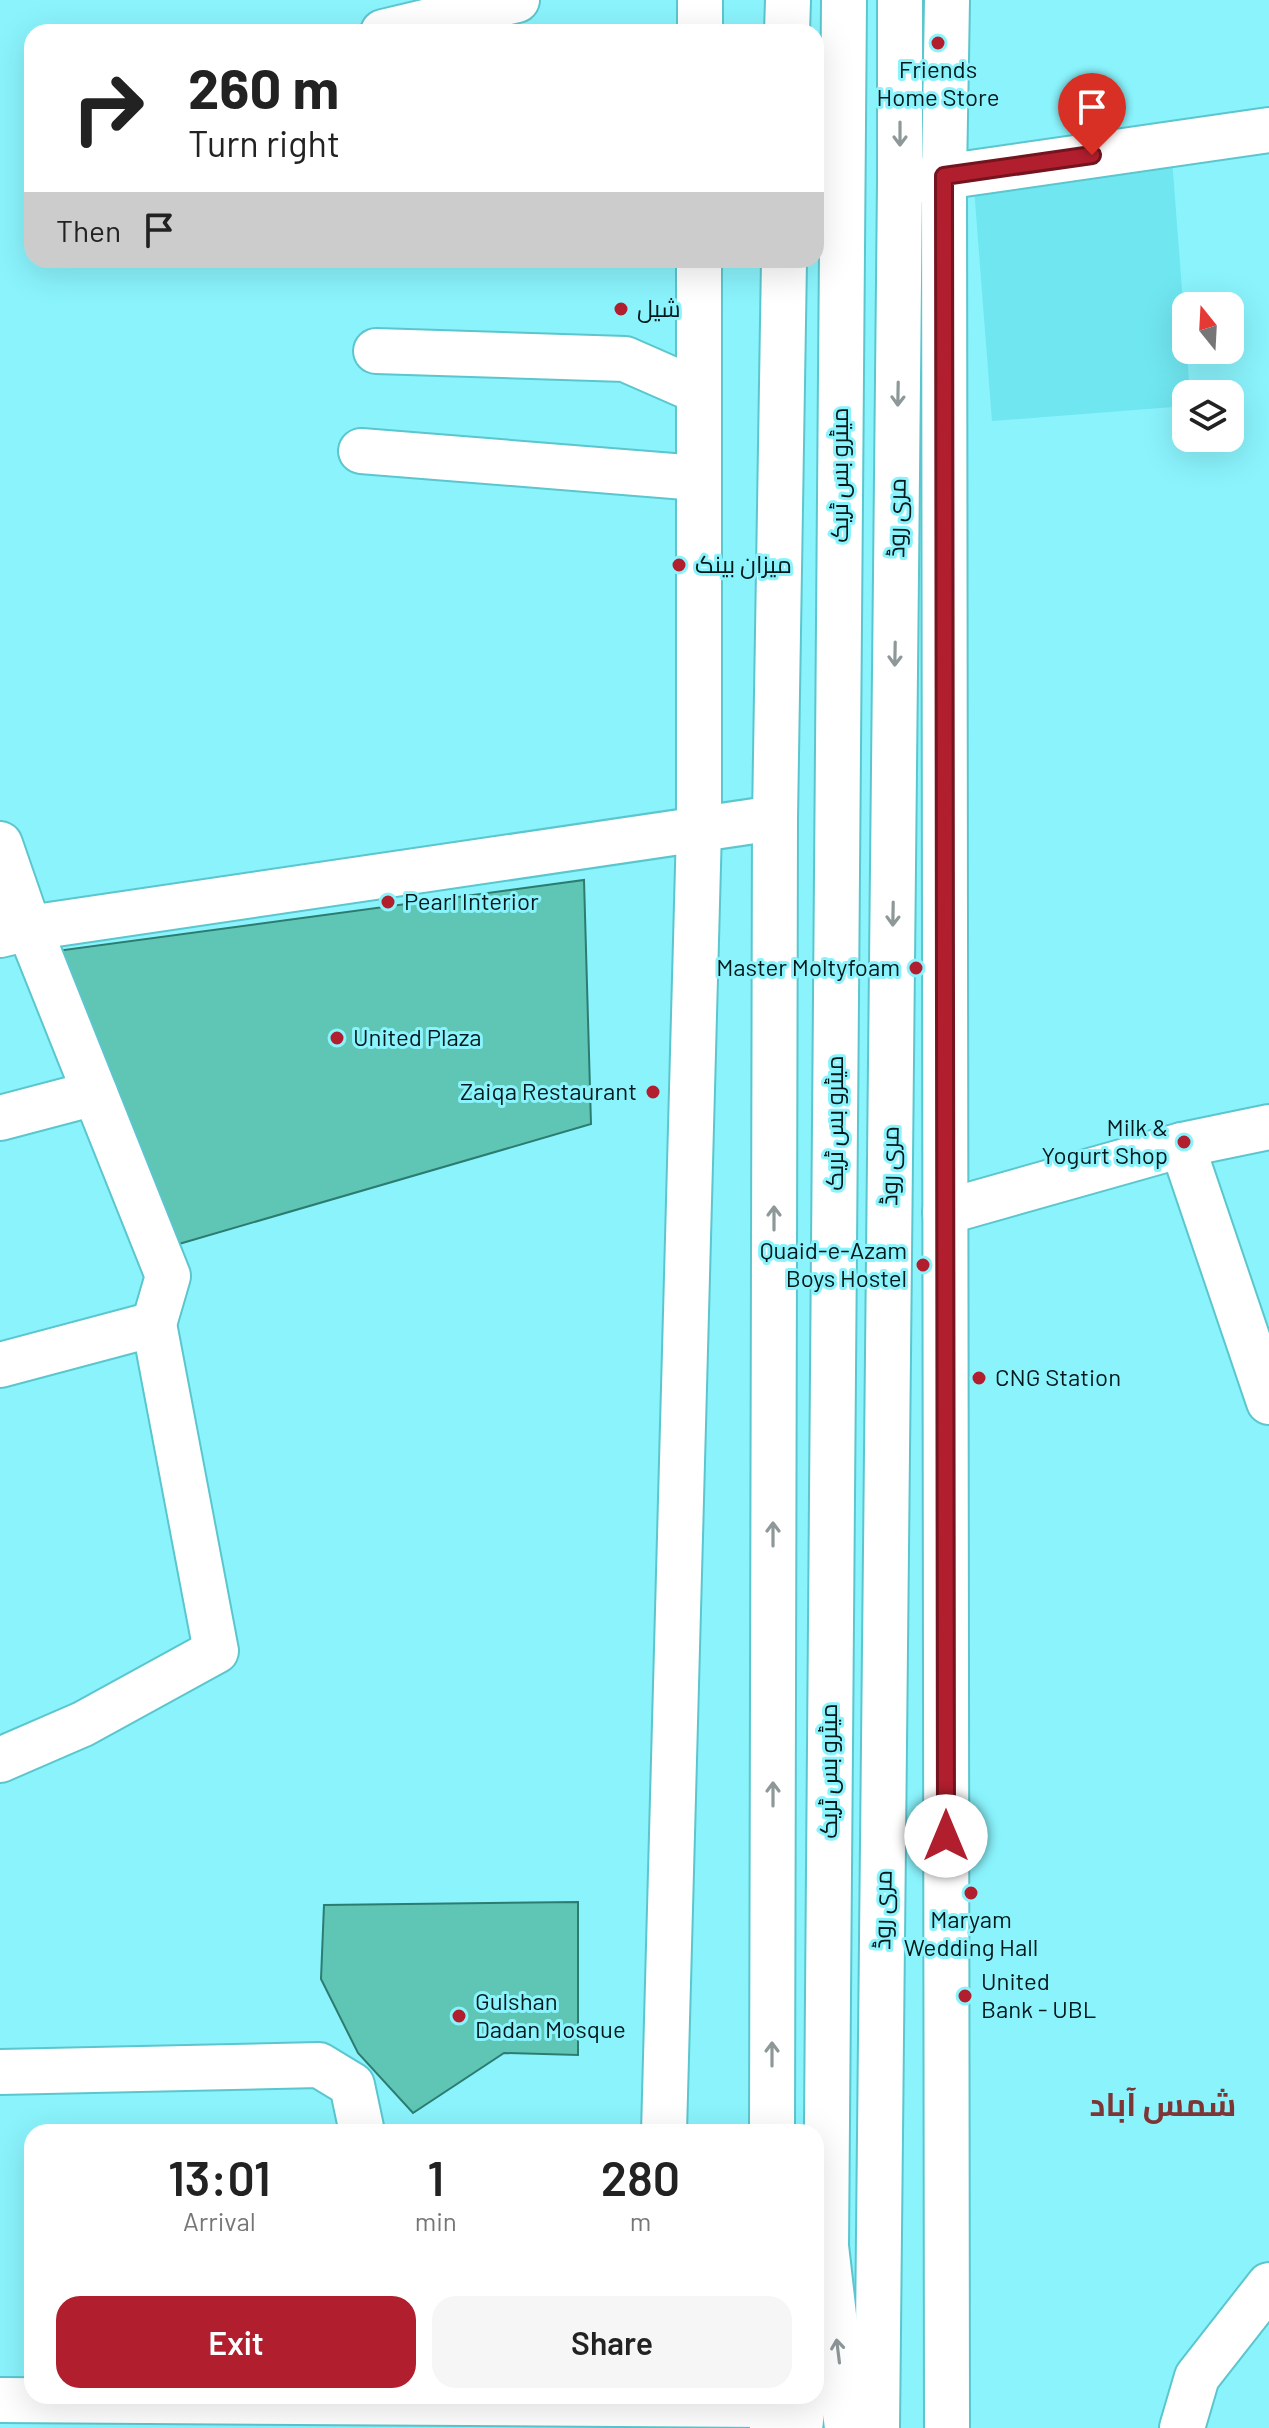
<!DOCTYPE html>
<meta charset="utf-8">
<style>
body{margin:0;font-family:Barlow,Cairo,sans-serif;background:#f6f6f6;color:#222;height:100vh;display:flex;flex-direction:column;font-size:30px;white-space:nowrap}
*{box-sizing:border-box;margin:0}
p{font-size:26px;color:#767676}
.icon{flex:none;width:44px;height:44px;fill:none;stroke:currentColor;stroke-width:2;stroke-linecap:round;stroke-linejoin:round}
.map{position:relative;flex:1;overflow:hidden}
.sheet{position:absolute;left:24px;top:2124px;width:800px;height:280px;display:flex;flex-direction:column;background:#fff;border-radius:24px;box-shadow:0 8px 32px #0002}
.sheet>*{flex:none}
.top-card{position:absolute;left:24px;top:24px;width:800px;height:244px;border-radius:24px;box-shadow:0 8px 32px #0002;background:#fff;color:#222;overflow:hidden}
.needle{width:52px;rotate:342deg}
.buttons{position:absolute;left:1172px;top:292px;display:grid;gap:16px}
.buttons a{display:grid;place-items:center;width:72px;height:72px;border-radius:16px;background:#fff;box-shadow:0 8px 32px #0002;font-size:40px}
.pin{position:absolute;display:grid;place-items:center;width:68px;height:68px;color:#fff;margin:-82px -34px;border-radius:50% 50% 50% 0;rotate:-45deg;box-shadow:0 0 8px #0007}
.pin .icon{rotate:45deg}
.me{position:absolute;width:88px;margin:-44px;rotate:0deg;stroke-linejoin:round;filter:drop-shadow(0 0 6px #0008)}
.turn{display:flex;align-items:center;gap:28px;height:168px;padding:0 32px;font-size:36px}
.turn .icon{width:104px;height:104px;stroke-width:2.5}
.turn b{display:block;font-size:56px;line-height:68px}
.then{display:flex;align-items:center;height:76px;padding:0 32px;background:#0003;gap:16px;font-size:30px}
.eta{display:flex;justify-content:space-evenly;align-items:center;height:136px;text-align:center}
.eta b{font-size:48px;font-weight:600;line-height:56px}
.cta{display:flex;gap:16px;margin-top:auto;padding:16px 32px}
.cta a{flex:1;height:92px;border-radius:24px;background:#b11e2e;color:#fff;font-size:32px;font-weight:600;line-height:92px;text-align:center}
.cta a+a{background:#f6f6f6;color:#222}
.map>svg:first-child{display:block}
.built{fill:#70e6f0}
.building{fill:#5fc6b6;stroke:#2c7c70;stroke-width:2}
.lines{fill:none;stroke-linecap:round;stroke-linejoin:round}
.minor-casing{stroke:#5bc6ce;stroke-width:48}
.major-casing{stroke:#5bc6ce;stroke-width:48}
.minor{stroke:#fff;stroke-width:44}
.major{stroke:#fff;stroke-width:44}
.oneway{stroke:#8e9898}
.route-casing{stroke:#73141e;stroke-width:20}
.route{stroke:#b11e2e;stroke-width:14}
.poi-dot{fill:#b11e2e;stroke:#8af3fc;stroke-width:3}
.labels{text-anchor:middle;stroke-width:6;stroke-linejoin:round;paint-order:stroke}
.poi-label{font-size:24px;fill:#03191b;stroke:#8af3fc;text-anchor:start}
.street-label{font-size:24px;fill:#03191b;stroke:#8af3fc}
.district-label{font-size:32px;font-weight:bold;fill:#7d3535;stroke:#8af3fc}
</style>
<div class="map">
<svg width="1269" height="2428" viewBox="0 0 1269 2428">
<rect width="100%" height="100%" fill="#8af3fc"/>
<polygon class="built" points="1172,159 1190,394 1186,394 1186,406 992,421 973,175"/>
<g class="building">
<polygon points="584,880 591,1124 172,1246 49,952"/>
<polygon points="578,1902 578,2055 504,2053 413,2113 358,2053 321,1979 324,1905"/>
</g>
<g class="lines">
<defs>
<g id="minor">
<polyline points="844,0 826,2246 847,2428"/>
<polyline points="947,0 944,176 947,2428"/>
<polyline points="383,32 517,0"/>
<polyline points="700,32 700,0"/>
<polyline points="915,181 1269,130"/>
<polyline points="376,351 625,359 698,391"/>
<polyline points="361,451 698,478"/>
<polyline points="0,844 29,928 168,1276 154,1324 0,1365"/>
<polyline points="0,935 29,928 775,818"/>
<polyline points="0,1118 95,1093"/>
<polyline points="1182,1145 1269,1402"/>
<polyline points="945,1212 1182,1145 1269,1127"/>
<polyline points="0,1760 83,1724 216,1651 154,1324"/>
<polyline points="0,2072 319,2065 352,2085 362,2132"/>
<polyline points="664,2132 699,829 699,260"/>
<polyline points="0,2400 772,2405"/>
<polyline points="800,2428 804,2396"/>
<polyline points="1182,2428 1197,2377 1269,2285"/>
</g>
<g id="major">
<polyline points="787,32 788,0"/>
<polyline points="772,2132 775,818 784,260"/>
<polyline points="772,2428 772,2396"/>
<polyline points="877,2428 900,183 900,0"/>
</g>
</defs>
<use href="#minor" class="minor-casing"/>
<use href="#major" class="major-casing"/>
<use href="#minor" class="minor"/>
<use href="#major" class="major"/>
</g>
<defs><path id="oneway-shaft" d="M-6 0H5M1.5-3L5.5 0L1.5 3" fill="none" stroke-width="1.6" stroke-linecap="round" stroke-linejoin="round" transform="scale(2)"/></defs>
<g class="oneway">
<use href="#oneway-shaft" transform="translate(900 134) rotate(90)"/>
<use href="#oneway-shaft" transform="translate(898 394) rotate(91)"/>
<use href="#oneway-shaft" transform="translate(895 654) rotate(91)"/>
<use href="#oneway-shaft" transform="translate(893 914) rotate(91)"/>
<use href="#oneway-shaft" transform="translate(774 1218) rotate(-90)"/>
<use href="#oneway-shaft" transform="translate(773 1534) rotate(-90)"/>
<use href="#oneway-shaft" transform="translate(773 1794) rotate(-90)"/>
<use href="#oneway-shaft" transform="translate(772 2054) rotate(-90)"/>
<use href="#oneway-shaft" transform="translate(838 2351) rotate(-97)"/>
</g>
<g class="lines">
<defs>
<polyline id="route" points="946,1836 944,176 1092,155"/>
</defs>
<use href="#route" class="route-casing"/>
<use href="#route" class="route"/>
</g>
<g class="poi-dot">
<circle cx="938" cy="43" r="8"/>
<circle cx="621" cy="309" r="8"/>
<circle cx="679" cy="565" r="8"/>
<circle cx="388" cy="902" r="8"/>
<circle cx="916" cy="968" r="8"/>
<circle cx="337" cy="1038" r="8"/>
<circle cx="653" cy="1092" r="8"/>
<circle cx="1184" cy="1142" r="8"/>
<circle cx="923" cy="1265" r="8"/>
<circle cx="979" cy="1378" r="8"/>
<circle cx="971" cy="1893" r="8"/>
<circle cx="965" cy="1996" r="8"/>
<circle cx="459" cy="2016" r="8"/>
</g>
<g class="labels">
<g class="poi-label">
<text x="938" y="78" text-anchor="middle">Friends<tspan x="938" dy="28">Home Store</tspan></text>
<text x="637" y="317">شیل</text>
<text x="695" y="573">میزان بینک</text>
<text x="404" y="910">Pearl Interior</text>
<text x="900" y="976" text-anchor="end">Master Moltyfoam</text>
<text x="353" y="1046">United Plaza</text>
<text x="637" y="1100" text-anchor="end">Zaiqa Restaurant</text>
<text x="1168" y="1136" text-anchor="end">Milk &amp;<tspan x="1168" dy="28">Yogurt Shop</tspan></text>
<text x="907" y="1259" text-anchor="end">Quaid-e-Azam<tspan x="907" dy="28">Boys Hostel</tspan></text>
<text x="995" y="1386">CNG Station</text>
<text x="971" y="1928" text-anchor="middle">Maryam<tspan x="971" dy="28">Wedding Hall</tspan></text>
<text x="981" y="1990">United<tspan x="981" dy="28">Bank - UBL</tspan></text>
<text x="475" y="2010">Gulshan<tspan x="475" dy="28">Dadan Mosque</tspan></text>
</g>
<g class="street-label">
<text transform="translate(840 475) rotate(-90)" y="8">میٹرو بس ٹریک</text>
<text transform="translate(897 518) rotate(-89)" y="8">مری روڈ</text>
<text transform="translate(835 1123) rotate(-90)" y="8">میٹرو بس ٹریک</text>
<text transform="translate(890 1166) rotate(-89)" y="8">مری روڈ</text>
<text transform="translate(829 1771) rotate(-90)" y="8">میٹرو بس ٹریک</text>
<text transform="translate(883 1910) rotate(-89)" y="8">مری روڈ</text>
</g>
<g class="district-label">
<text x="1163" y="2116">شمس آباد</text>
</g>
</g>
</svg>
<div class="buttons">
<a><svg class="needle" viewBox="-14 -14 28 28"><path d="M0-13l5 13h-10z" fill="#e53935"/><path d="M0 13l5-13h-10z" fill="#767676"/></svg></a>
<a><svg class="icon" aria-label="layers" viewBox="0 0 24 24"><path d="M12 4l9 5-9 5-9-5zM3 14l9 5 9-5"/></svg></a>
</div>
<div class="pin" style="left:1092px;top:155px;background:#d93025"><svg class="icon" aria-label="arrive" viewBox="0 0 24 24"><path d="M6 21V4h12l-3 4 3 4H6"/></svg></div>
<svg class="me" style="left:946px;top:1836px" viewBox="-20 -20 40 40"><circle r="19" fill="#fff"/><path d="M0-13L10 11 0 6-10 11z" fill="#b11e2e"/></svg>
<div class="top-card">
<div class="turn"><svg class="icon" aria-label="right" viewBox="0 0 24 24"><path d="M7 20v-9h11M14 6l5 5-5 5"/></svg><div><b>260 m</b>Turn right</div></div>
<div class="then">Then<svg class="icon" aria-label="arrive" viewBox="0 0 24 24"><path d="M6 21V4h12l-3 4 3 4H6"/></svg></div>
</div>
<section class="sheet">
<div class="eta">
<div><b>13:01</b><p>Arrival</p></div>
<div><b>1</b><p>min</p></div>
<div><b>280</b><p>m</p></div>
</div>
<div class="cta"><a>Exit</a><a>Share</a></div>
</section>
</div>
